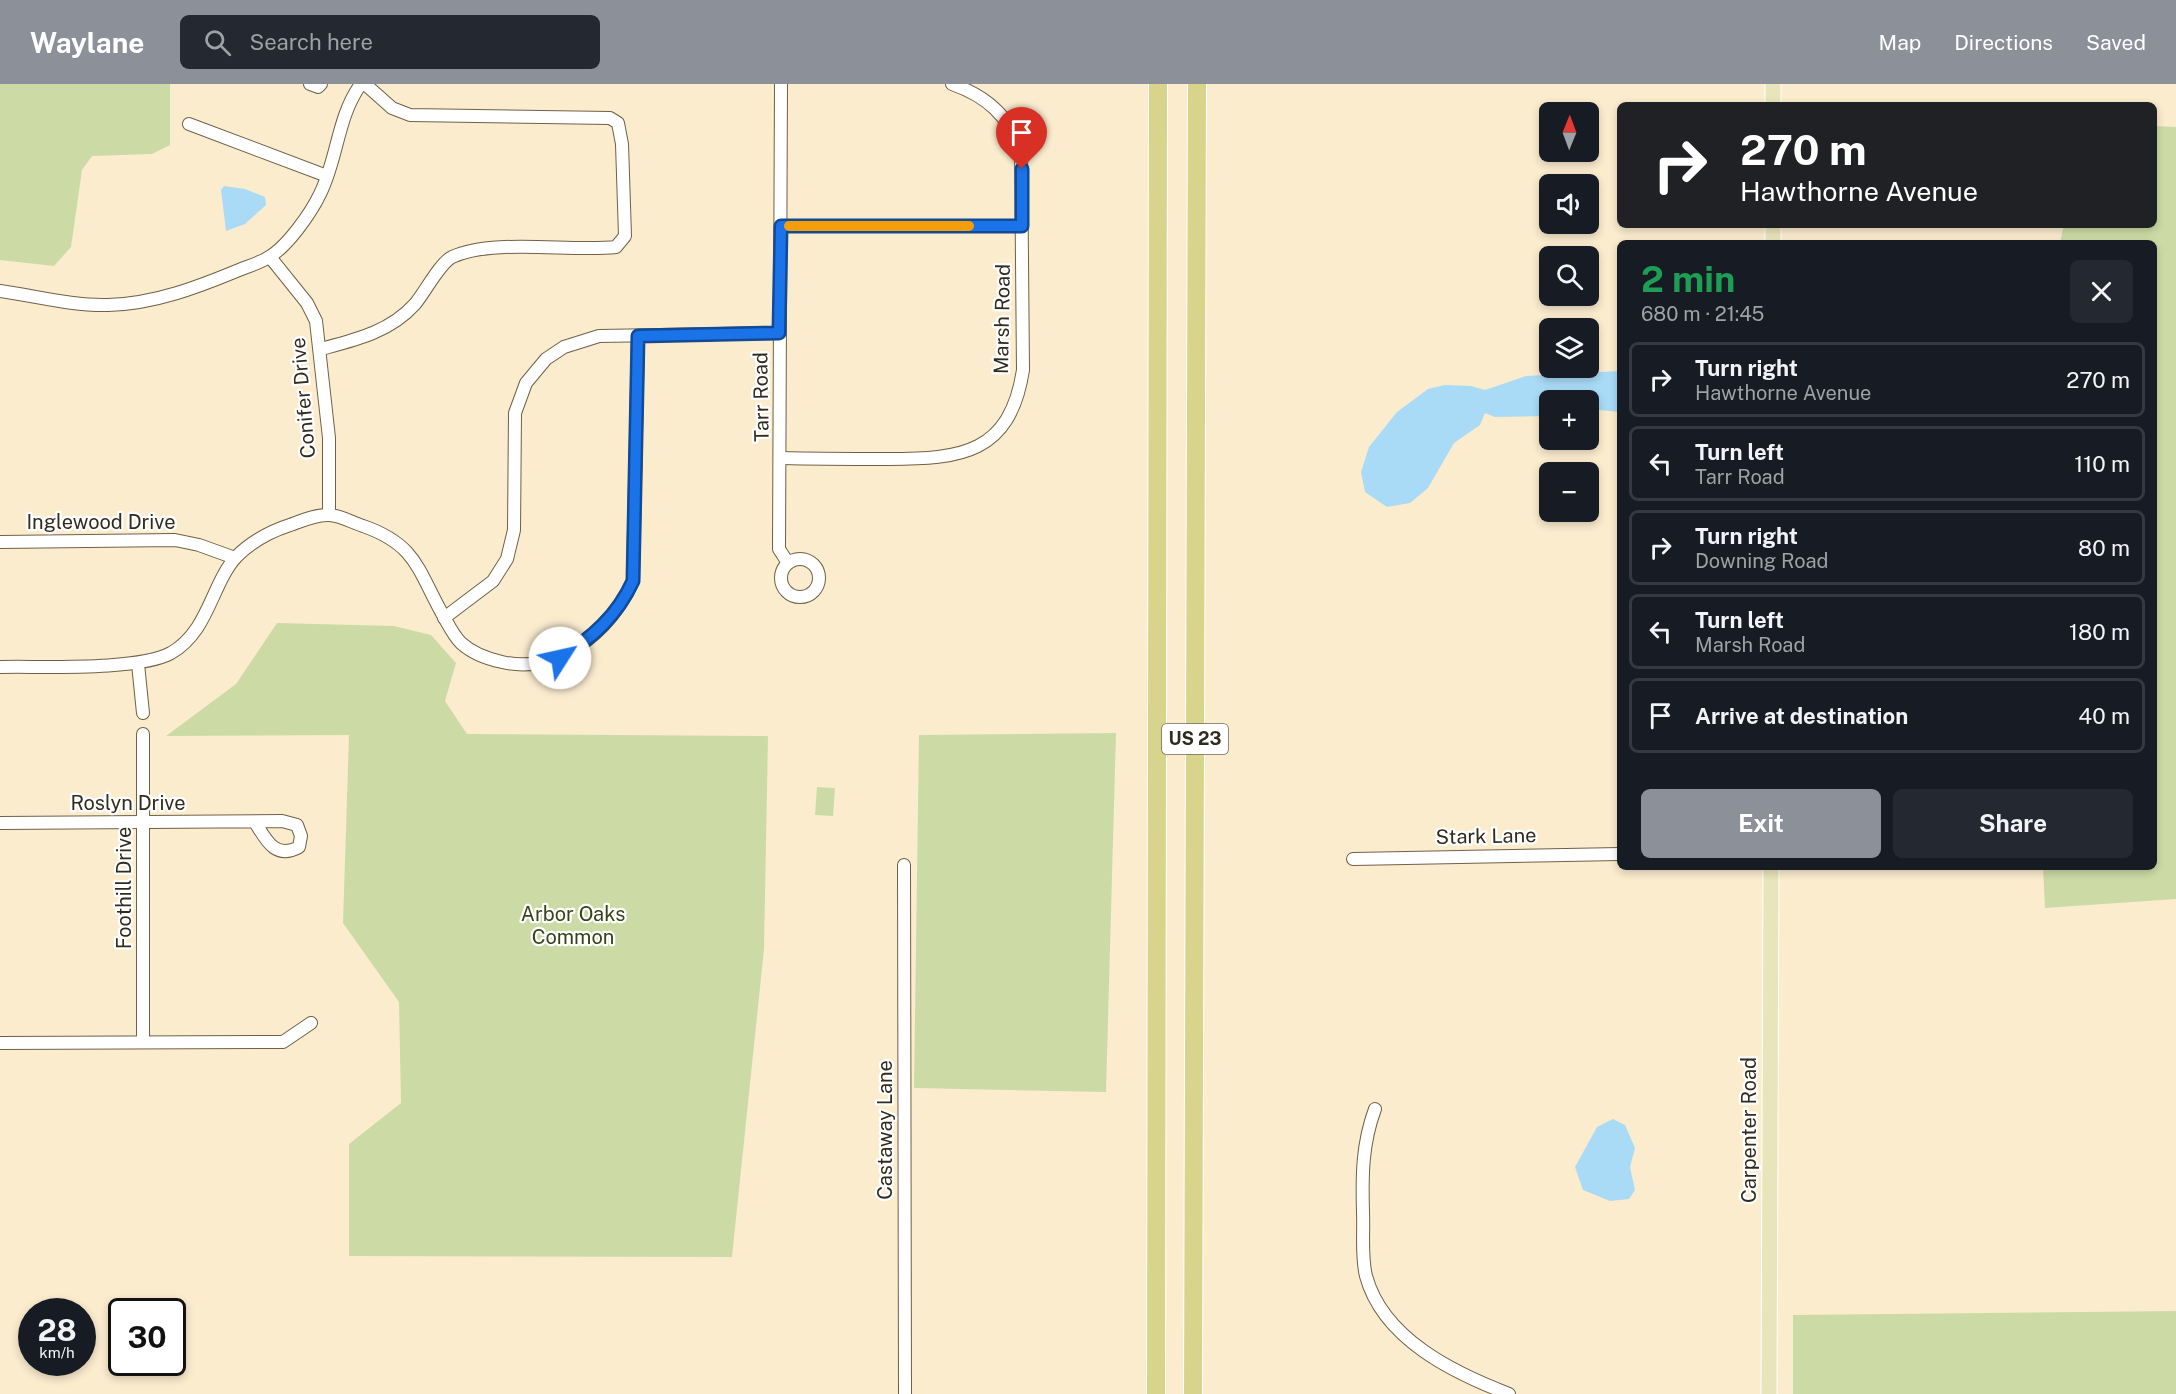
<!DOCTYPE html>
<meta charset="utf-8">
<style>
body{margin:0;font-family:"Public Sans",sans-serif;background:#242831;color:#f1f3f6;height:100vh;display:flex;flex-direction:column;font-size:22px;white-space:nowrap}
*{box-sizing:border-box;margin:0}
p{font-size:20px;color:#9ea1a6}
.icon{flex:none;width:33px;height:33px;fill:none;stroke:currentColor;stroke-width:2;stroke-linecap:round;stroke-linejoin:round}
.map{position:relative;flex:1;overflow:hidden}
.side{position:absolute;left:1617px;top:156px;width:540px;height:630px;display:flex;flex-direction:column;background:#171b24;border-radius:9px;box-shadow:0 3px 9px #0003}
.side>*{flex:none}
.banner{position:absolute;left:1617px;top:18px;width:540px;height:126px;border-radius:9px;box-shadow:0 3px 9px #0003;background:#202124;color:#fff;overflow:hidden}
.needle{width:39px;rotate:1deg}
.fabs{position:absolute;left:1539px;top:18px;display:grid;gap:12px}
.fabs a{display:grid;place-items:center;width:60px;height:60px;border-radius:9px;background:#171b24;box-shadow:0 3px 9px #0003;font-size:30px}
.speed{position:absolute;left:18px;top:1214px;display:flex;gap:12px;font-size:30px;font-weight:700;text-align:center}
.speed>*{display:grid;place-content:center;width:78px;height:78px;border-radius:50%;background:#171b24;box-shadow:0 3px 9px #0003;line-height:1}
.speed small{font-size:15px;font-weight:400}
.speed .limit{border:3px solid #111;border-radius:9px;background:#fff;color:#111}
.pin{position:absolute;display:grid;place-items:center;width:51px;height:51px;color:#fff;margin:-62px -26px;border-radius:50% 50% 50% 0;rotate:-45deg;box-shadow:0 0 6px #0007}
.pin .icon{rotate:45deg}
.me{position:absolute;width:66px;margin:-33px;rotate:55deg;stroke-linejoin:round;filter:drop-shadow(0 0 4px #0008)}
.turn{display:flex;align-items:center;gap:21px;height:126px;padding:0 24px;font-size:27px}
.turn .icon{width:78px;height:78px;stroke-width:2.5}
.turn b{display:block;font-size:42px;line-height:51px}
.round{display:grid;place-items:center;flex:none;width:63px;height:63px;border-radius:9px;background:#242831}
.summary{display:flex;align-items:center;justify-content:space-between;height:102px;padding:0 24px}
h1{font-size:36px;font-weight:700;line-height:45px;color:#1e9e55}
.action{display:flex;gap:12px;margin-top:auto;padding:12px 24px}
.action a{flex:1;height:69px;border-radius:9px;background:#8c9099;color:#fff;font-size:24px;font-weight:700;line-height:69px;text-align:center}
.action a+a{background:#242831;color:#f1f3f6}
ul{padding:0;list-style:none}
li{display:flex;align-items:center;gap:18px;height:75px;margin:0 12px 9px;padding:0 12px;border:3px solid #363941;border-radius:9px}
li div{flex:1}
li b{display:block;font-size:22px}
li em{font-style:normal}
header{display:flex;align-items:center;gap:36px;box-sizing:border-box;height:84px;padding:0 30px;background:#8c9099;color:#fff}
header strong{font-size:28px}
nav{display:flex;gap:33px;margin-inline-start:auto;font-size:21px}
.search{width:420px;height:54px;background:#242831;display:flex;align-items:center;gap:15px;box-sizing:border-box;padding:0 21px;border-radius:9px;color:#9ea1a6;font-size:22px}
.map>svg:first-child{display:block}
.green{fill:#ccdba6}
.water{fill:#a9dbf7}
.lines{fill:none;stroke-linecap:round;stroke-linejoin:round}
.minor-casing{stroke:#6e6147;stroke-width:14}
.major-casing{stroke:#fff;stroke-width:17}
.highway-casing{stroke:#fff;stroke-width:20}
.minor{stroke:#fff;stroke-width:12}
.major{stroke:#e8e5ba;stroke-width:15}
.highway{stroke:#d9d48c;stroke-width:18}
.route-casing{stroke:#114b97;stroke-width:15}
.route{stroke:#1a73e8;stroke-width:10}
.slow{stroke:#f59e0b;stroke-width:10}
.labels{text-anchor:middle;stroke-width:4.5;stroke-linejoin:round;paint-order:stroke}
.shield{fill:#fff;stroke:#6e6b62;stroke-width:1.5}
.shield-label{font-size:18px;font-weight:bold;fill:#302b1f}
.street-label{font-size:20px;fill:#302b1f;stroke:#fff}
.park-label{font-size:20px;fill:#374216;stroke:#fff}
</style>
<header>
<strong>Waylane</strong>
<div class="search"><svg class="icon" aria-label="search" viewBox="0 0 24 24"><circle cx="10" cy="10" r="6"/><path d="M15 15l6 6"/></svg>Search here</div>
<nav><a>Map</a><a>Directions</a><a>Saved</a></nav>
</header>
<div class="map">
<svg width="2176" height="1310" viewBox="0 0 2176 1310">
<rect width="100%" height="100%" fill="#fbecce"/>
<g class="green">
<polygon points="0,0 170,0 170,61 152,70 92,72 82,86 71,163 54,182 0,176"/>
<polygon points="2154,42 2176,43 2176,815 2045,824 2043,783 2154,783 2154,159 2060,159 2064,141 2154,141"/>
<polygon points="277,539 394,542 431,551 456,579 445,617 467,650 768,652 764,865 732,1173 349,1172 349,1060 401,1019 399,918 343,839 349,651 166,652 236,600"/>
<polygon points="1116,649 1106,1008 914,1004 919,651"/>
<polygon points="817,703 835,704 833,732 815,731"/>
<polygon points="2176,1227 2176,1310 1793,1310 1793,1231"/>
</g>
<g class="water">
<polygon points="224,102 245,105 265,113 266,121 245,140 226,147 221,106"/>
<polygon points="1620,287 1620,328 1589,325 1588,316 1550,316 1549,332 1495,333 1485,329 1480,341 1454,359 1428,404 1410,419 1387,423 1365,408 1361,388 1369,363 1397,328 1428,305 1445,301 1471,302 1485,306 1526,292"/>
<polygon points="1613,1035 1625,1041 1635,1064 1630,1083 1635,1106 1629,1115 1610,1117 1583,1106 1575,1083 1597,1043"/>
</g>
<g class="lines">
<defs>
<g id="minor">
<polyline points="310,0 318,3 321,0"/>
<polyline points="781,0 779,465 788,479"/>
<polyline points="189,40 327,92"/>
<polyline points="781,142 1022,142"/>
<polyline points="270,173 307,219 316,237 329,354 329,431"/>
<path d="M0,207C36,212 72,222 108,221C154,220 198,203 239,186C249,182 260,179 269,173C287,163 311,129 320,110C338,74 337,33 361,0"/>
<path d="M321,265C355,256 390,248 415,220C425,208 440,179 452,173C493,154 570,168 616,163L625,152L622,60L618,39L610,34L410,31L392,24L365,0"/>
<path d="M782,374C817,375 852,375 888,375C961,375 1010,370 1023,286L1021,66C1008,31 986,12 952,0"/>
<polyline points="0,458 175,456 199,461 235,474"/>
<circle cx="800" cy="494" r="19"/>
<polyline points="444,534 493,497 507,475 514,446 515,329 526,299 546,275 564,263 599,252 779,249"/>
<polyline points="138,580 143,629"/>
<path d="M0,583C40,582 138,587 171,569C209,547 211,501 236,473C252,457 268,448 290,441C301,437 317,430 329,431C340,431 353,439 363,442C418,461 418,488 444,533C449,542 454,552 461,559C472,569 488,575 502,578C559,591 610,547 633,497L638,252"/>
<polyline points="143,650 143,957"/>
<path d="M0,739L282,737L297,741L301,752L299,763C275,776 266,756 255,738"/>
<polyline points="1353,775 1620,770"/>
<polyline points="904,781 905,1310"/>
<polyline points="0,959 283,958 311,939"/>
<path d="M1375,1025C1362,1060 1362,1092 1363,1128C1364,1149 1361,1172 1366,1192C1383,1255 1454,1289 1509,1310"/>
</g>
<g id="major">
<polyline points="1773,0 1773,21"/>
<polyline points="1773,159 1773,141"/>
<polyline points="1769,1310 1771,783"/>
</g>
<g id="highway">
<polyline points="1156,1310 1158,0"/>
<polyline points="1193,1310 1197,0"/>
</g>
</defs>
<use href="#minor" class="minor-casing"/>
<use href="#major" class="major-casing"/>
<use href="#highway" class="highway-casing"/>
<use href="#minor" class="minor"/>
<use href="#major" class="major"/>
<use href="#highway" class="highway"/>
</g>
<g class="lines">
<defs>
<path id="route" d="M560,574C592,554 617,532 633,497L638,252L779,249L781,142H1022V85"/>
</defs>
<use href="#route" class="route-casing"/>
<use href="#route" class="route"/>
<polyline class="slow" points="789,142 969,142"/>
</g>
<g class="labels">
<rect class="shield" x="1162" y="640" width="66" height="30" rx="4.5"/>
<g class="shield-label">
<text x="1195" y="661">US 23</text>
</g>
<g class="street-label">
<text transform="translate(1002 235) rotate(-89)" y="7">Marsh Road</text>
<text transform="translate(761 313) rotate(-91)" y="7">Tarr Road</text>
<text transform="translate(303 314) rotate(-95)" y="7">Conifer Drive</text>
<text x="101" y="445">Inglewood Drive</text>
<text x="128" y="726">Roslyn Drive</text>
<text transform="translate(1486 752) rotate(-1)" y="7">Stark Lane</text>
<text transform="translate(124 804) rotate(-90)" y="7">Foothill Drive</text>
<text transform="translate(885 1046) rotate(-90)" y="7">Castaway Lane</text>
<text transform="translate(1749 1046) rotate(-90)" y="7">Carpenter Road</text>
</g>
<g class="park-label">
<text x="573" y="837">Arbor Oaks<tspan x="573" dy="23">Common</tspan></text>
</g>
</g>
</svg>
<div class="fabs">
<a><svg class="needle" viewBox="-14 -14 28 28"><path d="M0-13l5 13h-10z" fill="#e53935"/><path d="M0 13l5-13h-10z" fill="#9ea1a6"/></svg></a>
<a><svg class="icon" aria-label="sound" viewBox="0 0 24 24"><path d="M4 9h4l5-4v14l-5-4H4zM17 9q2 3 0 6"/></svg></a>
<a><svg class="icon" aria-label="search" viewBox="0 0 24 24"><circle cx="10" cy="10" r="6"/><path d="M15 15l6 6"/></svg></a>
<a><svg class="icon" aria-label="layers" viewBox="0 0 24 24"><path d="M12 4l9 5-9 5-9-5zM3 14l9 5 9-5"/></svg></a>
<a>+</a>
<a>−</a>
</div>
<div class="speed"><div>28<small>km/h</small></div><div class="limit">30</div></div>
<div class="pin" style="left:1022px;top:85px;background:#d93025"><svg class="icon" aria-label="arrive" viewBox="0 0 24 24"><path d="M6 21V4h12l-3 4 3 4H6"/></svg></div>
<svg class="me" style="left:560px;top:574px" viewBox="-20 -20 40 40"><circle r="19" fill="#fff"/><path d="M0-13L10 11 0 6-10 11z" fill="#1a73e8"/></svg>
<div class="banner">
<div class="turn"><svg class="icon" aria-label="right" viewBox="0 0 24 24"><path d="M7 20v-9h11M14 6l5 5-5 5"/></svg><div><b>270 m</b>Hawthorne Avenue</div></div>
</div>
<section class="side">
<div class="summary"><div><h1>2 min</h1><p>680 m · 21:45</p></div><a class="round"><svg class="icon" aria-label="close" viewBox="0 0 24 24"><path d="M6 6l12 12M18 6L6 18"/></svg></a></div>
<ul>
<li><svg class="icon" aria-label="right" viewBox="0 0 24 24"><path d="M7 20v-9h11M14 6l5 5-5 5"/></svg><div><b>Turn right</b><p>Hawthorne Avenue</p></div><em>270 m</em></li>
<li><svg class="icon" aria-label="left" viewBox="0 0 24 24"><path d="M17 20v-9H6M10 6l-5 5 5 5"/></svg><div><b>Turn left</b><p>Tarr Road</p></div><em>110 m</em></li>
<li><svg class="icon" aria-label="right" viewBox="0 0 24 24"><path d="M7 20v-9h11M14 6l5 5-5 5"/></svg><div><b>Turn right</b><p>Downing Road</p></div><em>80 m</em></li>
<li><svg class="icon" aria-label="left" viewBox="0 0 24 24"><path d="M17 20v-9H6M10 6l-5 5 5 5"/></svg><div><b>Turn left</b><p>Marsh Road</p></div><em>180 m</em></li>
<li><svg class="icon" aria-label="arrive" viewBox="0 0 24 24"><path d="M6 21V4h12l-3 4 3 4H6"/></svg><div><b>Arrive at destination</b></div><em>40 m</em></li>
</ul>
<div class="action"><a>Exit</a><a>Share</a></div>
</section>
</div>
